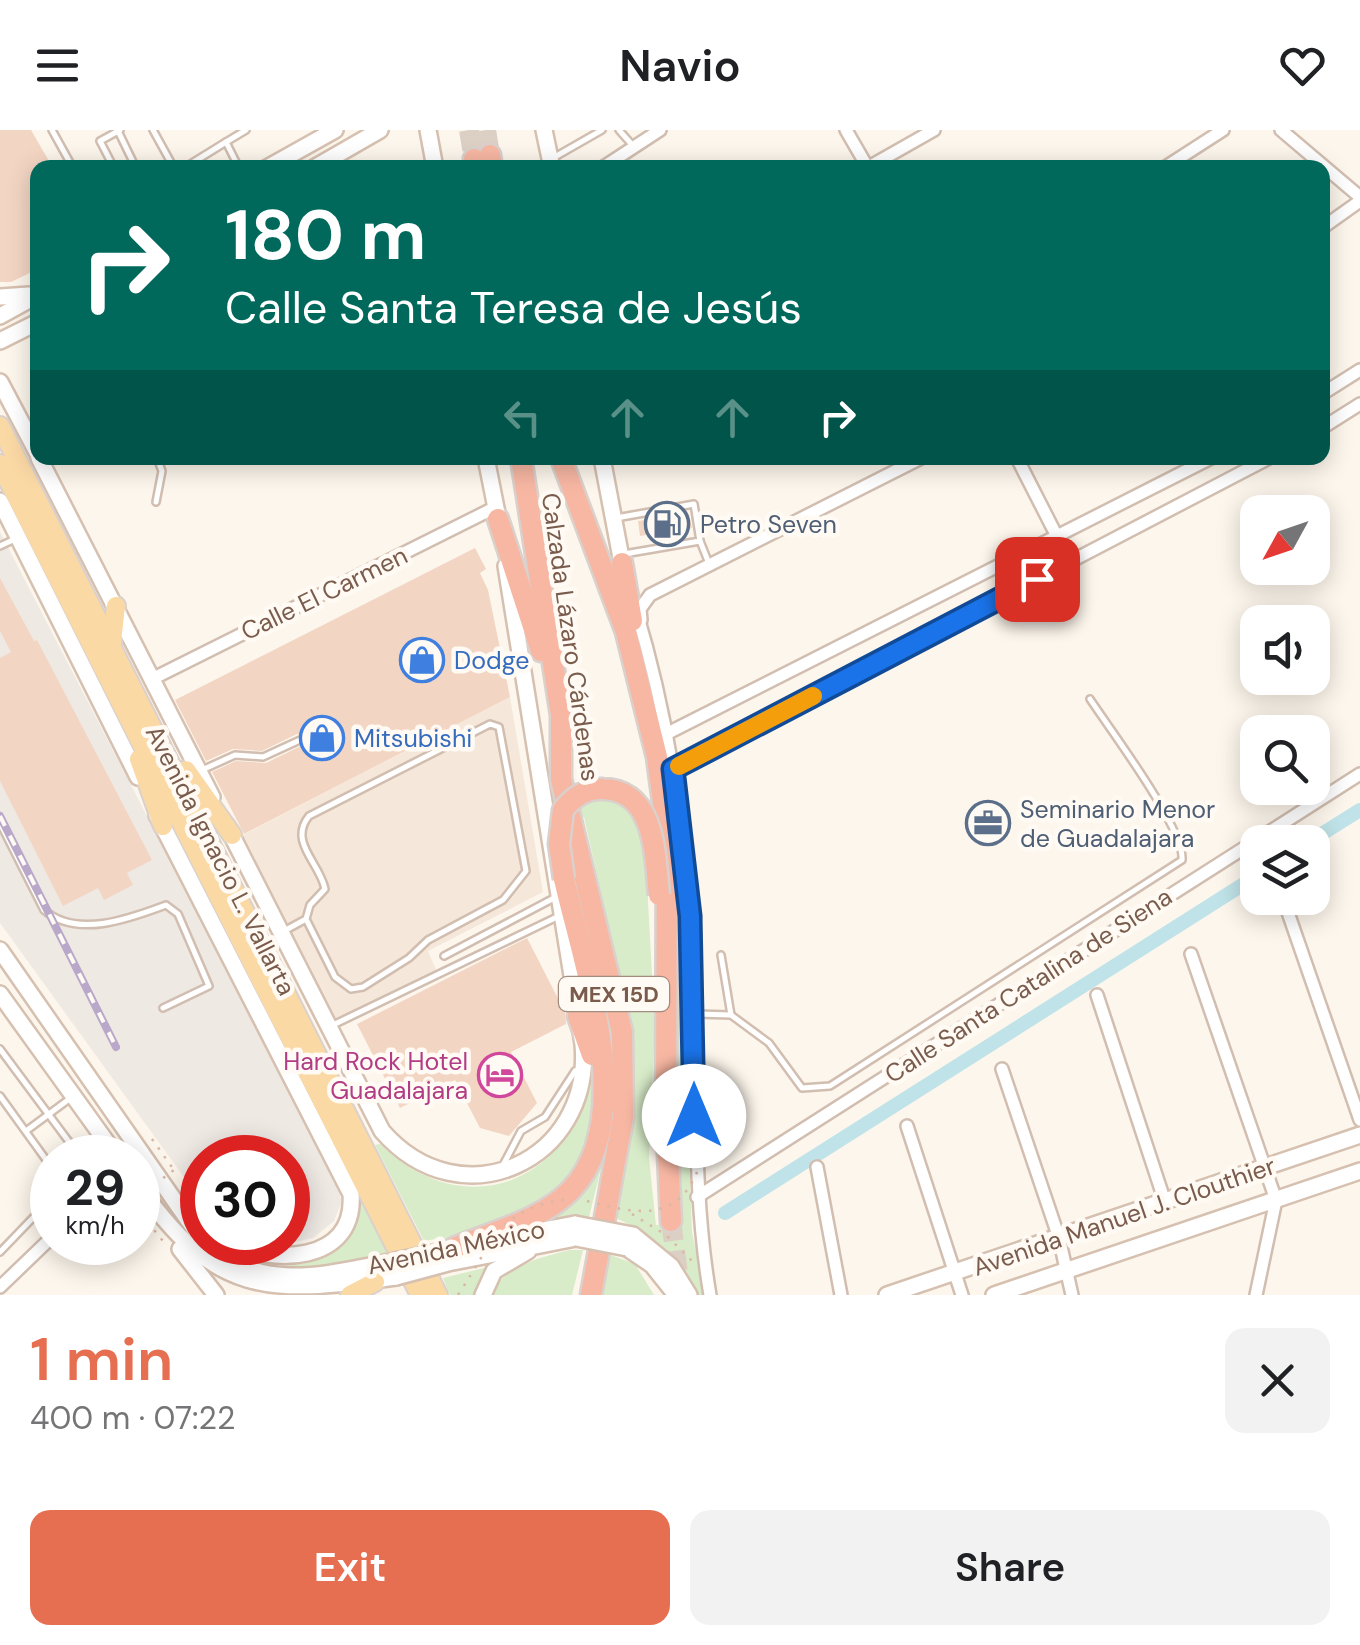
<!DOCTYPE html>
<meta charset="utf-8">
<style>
body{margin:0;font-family:"DM Sans",sans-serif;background:#f2f2f2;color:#202124;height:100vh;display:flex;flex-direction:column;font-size:38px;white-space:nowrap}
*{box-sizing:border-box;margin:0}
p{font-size:32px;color:#757577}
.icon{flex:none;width:55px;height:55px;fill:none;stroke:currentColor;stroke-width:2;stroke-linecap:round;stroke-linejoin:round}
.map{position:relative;height:1165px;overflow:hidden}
.details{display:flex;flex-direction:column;background:#fff;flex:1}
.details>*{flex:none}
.top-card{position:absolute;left:30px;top:30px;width:1300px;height:305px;border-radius:20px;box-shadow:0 5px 25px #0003;background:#00695c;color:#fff;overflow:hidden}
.needle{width:65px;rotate:230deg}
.buttons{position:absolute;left:1240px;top:365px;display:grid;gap:20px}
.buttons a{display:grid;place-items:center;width:90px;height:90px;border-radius:20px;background:#fff;box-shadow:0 5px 25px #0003;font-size:50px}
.speed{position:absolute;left:30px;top:1005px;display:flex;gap:20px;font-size:50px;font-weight:700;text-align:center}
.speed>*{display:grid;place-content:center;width:130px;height:130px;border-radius:50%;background:#fff;box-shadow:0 5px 25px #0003;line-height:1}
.speed small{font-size:25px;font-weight:400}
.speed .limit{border:15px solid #d22;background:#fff;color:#111}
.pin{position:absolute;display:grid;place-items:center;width:85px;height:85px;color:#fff;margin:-42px;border-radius:20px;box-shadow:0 5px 15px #0006}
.me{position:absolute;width:110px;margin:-55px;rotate:0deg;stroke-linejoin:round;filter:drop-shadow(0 0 8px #0008)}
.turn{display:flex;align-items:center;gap:35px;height:210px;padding:0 30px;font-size:45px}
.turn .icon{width:130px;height:130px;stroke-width:2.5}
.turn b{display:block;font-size:70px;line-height:85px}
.lanes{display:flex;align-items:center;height:95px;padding:0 30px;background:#0003;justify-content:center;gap:50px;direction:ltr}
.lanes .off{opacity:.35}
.round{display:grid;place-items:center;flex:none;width:105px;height:105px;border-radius:20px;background:#f2f2f2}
.head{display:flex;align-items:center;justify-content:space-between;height:170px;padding:0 30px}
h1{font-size:60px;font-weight:600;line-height:75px;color:#e76f51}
.primary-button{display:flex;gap:20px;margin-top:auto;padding:20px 30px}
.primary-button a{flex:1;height:115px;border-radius:20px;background:#e76f51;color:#fff;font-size:40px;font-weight:600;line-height:115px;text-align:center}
.primary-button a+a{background:#f2f2f2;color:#202124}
header{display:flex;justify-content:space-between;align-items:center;height:130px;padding:0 30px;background:#fff;font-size:45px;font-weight:600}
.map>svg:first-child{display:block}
.residential{fill:#f5e8da}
.industrial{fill:#efe9e4}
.green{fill:#d8ecc9}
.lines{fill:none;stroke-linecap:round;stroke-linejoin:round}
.canal{stroke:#bfe3e8;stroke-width:14}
.building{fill:#f3d5c3}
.highway-tunnel{stroke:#dcd0c4;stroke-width:20;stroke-dasharray:20 10;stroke-linecap:butt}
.lane-casing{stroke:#d1beb0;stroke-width:10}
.street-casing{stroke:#d1beb0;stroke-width:16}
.secondary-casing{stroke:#d6c0b0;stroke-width:20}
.primary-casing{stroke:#dad1cd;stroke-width:22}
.highway-casing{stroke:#dad1cd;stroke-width:25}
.path{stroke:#d9b8a5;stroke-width:2.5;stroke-dasharray:2.5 8;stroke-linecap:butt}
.lane{stroke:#fff;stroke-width:5}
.street{stroke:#fff;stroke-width:11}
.secondary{stroke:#fff;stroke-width:15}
.primary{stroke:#fbd9a5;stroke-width:18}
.highway{stroke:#f7b7a3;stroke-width:20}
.rail-casing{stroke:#b9a8c9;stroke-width:8}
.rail{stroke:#fffaf3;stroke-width:4;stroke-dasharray:11;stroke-linecap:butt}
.secondary-bridge-casing{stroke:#d6c0b0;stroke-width:20;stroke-linecap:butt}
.highway-bridge-casing{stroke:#dad1cd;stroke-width:25;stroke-linecap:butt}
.path-bridge{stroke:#d9b8a5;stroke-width:2.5;stroke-dasharray:2.5 8;stroke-linecap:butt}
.secondary-bridge{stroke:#fff;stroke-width:15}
.highway-bridge{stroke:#f7b7a3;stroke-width:20}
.route-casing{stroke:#114b97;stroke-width:25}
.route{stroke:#1a73e8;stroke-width:18}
.slow{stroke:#f59e0b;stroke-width:18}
.labels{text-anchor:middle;stroke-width:9;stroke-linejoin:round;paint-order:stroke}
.shield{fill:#fffaf3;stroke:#a28b7f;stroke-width:2.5}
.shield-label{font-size:22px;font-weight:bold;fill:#7a5c4d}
.service-label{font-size:25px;fill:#4e5e75;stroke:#fffaf3;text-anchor:start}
.street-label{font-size:25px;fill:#7a5c4d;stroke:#fffaf3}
.shop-label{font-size:25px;fill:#366cbe;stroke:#fffaf3;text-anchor:start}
.hotel-label{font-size:25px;fill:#b23c85;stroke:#fffaf3;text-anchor:end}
</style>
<header><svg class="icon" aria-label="menu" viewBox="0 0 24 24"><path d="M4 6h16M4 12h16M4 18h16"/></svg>Navio<svg class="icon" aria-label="heart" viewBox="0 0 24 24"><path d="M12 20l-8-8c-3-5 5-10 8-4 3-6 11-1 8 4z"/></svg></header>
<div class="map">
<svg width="1360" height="1165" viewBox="0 0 1360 1165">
<rect width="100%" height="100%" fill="#fdf6ec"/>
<polygon class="residential" points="510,567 543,762 428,821 437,842 337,891 241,706"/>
<polygon class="industrial" points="0,402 339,1057 341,1073 334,1091 313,1108 284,1114 263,1113 288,1112 288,1028 202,1028 202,1072 0,793"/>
<g class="green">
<path d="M613,667L644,699L655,898L649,1028L656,1095L681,1092L674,1023L677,830L683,869L692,1102L705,1165H698C683,1125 653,1106 616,1088L632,985V900L584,687L567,692L614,910V986L589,1087L537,1094L605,998L562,693L587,668Z"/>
<path d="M592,951C594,969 598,989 594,1007C576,1073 498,1099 439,1116L436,1109L424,1111L375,1015L380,1014C461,1093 564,1057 592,951Z"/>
<path d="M357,1061L390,1127L312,1143L258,1137C313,1137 360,1128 357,1061Z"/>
<path d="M570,1120H583L572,1165H489C504,1136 541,1127 570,1120Z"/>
<polygon points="608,1124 635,1134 654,1165 601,1165"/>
<polygon points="492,1136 477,1165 450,1165 443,1148"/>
</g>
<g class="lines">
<g class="canal">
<polyline points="1309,712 1360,680"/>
<polyline points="725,1083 1258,745"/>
</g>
</g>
<g class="building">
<polygon points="0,0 31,0 53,38 38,38 38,139 11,152 0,152"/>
<polygon points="689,384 692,398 640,406 638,391"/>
<polygon points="475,418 486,439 480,443 488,460 510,567 244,704 212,642 236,631 266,633 303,615 305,607 297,604 262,621 233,619 206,631 175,570"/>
<polygon points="0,448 34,511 37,510 152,730 127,743 133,755 104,770 98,758 63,776 0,651 0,528 11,522 0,501"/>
<polygon points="527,808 565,882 566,894 511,922 537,973 509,1006 480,998 455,950 400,978 357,894"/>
</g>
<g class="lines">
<g class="highway-tunnel">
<polyline points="469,0 474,29"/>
<polyline points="486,0 490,25"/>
<polyline points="671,1091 680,1158"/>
</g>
<defs>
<g id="lane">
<polyline points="52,0 73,38"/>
<polyline points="153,0 174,38"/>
<polyline points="619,0 634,17"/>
<polyline points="118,1 136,38"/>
<polyline points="553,28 602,0"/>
<polyline points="114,38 100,11 120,0"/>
<polyline points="184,38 226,12"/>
<polyline points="239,38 226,12 246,0"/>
<polyline points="156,372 162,341 157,328"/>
<polyline points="616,388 694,374 700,411 624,424"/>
<polyline points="700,411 710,436"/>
<polyline points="0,416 15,409"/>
<polyline points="202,640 235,625 263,627 300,610"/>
<path d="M0,693L44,780C77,809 131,788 166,775L178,784L209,856L163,878"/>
<path d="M284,801L306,789L310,775L325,759C320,733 288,712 309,686L490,594L499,597L526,741L503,770L428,810L409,828L363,857L351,859L335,847L306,789"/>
<polyline points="444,826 556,767"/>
<polyline points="697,884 731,885 721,825"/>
<path d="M731,885L769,913L802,958L830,956L1182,730C1185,699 1111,601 1090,569"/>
<polyline points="333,895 557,787"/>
<polyline points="0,919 81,1028"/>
<polyline points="0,966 52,1038"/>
<polyline points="26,1001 72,967"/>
<polyline points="502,1037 521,1001 545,987 575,941"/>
<polyline points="0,1122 52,1068"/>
</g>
<g id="street">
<polyline points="846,0 868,38"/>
<polyline points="1281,0 1360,67"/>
<polyline points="602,38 660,0"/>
<polyline points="867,38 934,0"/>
<polyline points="1164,38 1223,0"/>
<polyline points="1322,98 1360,71"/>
<polyline points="1322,264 1360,240"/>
<polyline points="1322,298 1360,274"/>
<polyline points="1017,328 1070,432"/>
<path d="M636,480C676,611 691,749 694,885C697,979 694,1072 710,1165"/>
<polyline points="641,490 640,479 650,465 921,328"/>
<polyline points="152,549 496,377"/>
<polyline points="666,604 1211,328"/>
<polyline points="673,639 1269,328"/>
<polyline points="1283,768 1360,990"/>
<polyline points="1191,824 1276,1070 1256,1165"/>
<polyline points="1097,865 1165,1072"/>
<polyline points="1002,939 1059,1108 1072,1165"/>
<polyline points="907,996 962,1165"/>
<polyline points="817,1037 841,1165"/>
<polyline points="697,1067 1360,644"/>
<polyline points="0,1157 52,1107"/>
</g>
<g id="secondary">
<polyline points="428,0 435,38"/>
<polyline points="544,0 552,38"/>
<polyline points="267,38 335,0"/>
<polyline points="314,38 380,0"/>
<polyline points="0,167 29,165"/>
<polyline points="0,186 38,165"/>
<polyline points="0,211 38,192"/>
<polyline points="0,252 38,324"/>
<polyline points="39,328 212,667"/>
<polyline points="486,328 500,398"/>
<polyline points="602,328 622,433"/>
<polyline points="0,371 138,647"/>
<path d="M157,685L351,1064C356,1134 272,1135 226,1112"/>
<path d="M227,696L382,1001C461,1092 593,1031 583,914L506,436"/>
<polyline points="0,820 202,1110"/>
<polyline points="0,864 118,1028"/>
<path d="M138,1055C216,1165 264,1165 396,1147"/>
<polyline points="633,1105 671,1136 689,1165"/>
<polyline points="500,1108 575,1094"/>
<path d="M205,1112C260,1163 323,1145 390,1132"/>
<polyline points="627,1118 652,1135 676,1165"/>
<polyline points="180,1119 216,1165"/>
<polyline points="448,1133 576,1108"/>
<polyline points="483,1165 494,1141 528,1121"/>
<polyline points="887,1165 1360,1005"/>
<polyline points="994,1165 1360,1041"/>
</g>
<g id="primary">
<polyline points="0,296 438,1165"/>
<polyline points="0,334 420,1165"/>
<polyline points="112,512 116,476"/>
<polyline points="139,629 163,696"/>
<polyline points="186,640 232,705"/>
<polyline points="350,1165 375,1152"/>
</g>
<g id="highway">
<polyline points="490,25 492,38"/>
<polyline points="474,29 475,38"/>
<polyline points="521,328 561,585 561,649 622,902 623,987 591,1165"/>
<polyline points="561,328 626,502 657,627 667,702 666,980 671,1091"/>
<polyline points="498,389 541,521"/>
<polyline points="622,433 632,491"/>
<polyline points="671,742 690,786"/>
<polyline points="578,886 592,925"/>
<path d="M454,1118C492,1102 542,1090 571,1060C639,989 583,834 564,749"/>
</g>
</defs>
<use href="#lane" class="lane-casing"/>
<use href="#street" class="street-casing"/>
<use href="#secondary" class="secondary-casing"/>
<use href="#primary" class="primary-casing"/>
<use href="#highway" class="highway-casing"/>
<g class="path">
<polyline points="152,1009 174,1040"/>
<polyline points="141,1084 163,1111"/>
</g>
<use href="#lane" class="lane"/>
<use href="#street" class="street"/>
<use href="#secondary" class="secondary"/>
<use href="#primary" class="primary"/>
<use href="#highway" class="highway"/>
<defs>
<polyline id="rail" points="0,686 116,917"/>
</defs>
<use href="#rail" class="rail-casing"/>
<use href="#rail" class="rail"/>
<defs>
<g id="secondary-bridge">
<polyline points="575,1094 633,1105"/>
<polyline points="576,1108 627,1118"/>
<polyline points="390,1132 443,1121"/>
<polyline points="396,1147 448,1133"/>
</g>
<path id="highway-bridge" d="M564,749L559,714L563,680C573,667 587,658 603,659C656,660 655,727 659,765"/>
</defs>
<use href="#secondary-bridge" class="secondary-bridge-casing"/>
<use href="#highway-bridge" class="highway-bridge-casing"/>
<g class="path-bridge">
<polyline points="138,1067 174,1040"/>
<path d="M587,1071C634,1083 678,1095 699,1037"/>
<polyline points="632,1084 666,1105 696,1135"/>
<path d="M458,1165C494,1111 499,1077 570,1069"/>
</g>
<use href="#secondary-bridge" class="secondary-bridge"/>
<use href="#highway-bridge" class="highway-bridge"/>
</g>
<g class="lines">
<defs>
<polyline id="route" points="694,986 690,786 673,639 1037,449"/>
</defs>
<use href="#route" class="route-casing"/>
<use href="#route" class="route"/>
<polyline class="slow" points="679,636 813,566"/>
</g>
<defs>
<symbol id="fuel-ring" viewBox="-11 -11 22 22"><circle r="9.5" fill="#fffaf3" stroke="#5c6f8a" stroke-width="1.5"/><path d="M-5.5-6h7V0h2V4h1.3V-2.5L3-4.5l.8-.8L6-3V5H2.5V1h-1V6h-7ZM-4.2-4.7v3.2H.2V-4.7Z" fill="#5c6f8a"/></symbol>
<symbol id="shop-ring" viewBox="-11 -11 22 22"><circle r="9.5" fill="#fffaf3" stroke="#3f7fe0" stroke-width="1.5"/><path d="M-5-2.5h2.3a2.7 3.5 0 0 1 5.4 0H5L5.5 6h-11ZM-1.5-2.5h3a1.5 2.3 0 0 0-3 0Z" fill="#3f7fe0"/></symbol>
<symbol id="office-ring" viewBox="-11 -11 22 22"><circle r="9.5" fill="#fffaf3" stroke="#5c6f8a" stroke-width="1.5"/><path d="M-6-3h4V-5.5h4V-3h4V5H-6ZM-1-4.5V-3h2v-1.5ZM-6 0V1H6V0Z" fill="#5c6f8a"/></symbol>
<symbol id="hotel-ring" viewBox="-11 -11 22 22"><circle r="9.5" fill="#fffaf3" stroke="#d1479c" stroke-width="1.5"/><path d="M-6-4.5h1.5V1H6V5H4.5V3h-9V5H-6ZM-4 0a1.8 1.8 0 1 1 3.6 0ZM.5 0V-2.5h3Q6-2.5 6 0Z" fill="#d1479c"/></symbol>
</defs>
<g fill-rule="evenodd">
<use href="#fuel-ring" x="642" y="369" width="50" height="50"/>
<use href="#shop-ring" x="397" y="505" width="50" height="50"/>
<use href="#shop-ring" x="297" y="583" width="50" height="50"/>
<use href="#office-ring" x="963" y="668" width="50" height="50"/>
<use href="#hotel-ring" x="475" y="920" width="50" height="50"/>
</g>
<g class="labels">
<rect class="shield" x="559" y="847" width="110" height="34" rx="8"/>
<g class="shield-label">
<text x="614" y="872">MEX 15D</text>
</g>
<g class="service-label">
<text x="700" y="403">Petro Seven</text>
<text x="1020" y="688">Seminario Menor<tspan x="1020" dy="29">de Guadalajara</tspan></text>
</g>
<g class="street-label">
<text transform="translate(324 463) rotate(-26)" y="9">Calle El Carmen</text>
<text transform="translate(571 507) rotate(82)" y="9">Calzada Lázaro Cárdenas</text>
<text transform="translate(221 730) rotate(63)" y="9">Avenida Ignacio L. Vallarta</text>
<text transform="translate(1028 855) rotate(-33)" y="9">Calle Santa Catalina de Siena</text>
<text transform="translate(1124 1086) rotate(-19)" y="9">Avenida Manuel J. Clouthier</text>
<text transform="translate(456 1117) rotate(-12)" y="9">Avenida México</text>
</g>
<g class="shop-label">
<text x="454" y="539">Dodge</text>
<text x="354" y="617">Mitsubishi</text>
</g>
<g class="hotel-label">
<text x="468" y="940">Hard Rock Hotel<tspan x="468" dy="29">Guadalajara</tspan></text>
</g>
</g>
</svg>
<div class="buttons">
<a><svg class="needle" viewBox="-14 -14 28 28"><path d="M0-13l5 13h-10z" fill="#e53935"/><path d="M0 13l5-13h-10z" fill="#757577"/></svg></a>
<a><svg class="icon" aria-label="sound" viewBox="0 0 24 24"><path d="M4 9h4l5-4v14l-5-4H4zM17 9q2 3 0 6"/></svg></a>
<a><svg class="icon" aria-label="search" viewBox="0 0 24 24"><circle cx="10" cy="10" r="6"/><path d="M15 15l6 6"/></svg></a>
<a><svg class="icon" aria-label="layers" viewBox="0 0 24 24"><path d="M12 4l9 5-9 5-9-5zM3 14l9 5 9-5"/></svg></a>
</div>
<div class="speed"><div>29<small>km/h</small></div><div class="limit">30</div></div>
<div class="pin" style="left:1037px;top:449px;background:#d93025"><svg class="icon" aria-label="arrive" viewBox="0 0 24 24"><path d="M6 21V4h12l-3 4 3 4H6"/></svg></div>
<svg class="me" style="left:694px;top:986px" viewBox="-20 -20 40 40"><circle r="19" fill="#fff"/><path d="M0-13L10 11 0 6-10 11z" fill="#1a73e8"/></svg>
<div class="top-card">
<div class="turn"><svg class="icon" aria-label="right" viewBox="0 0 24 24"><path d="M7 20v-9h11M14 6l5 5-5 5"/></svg><div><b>180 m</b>Calle Santa Teresa de Jesús</div></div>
<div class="lanes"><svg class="icon off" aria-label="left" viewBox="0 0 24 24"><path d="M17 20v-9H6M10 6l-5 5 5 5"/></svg><svg class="icon off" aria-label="ahead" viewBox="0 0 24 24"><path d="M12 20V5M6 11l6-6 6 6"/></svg><svg class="icon off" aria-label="ahead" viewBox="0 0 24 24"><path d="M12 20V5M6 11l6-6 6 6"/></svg><svg class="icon" aria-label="right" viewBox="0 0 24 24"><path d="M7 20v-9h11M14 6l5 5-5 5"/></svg></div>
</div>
</div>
<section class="details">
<div class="head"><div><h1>1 min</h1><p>400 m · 07:22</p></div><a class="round"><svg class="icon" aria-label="close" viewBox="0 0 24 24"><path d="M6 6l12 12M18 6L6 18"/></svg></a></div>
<div class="primary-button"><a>Exit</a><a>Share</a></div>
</section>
